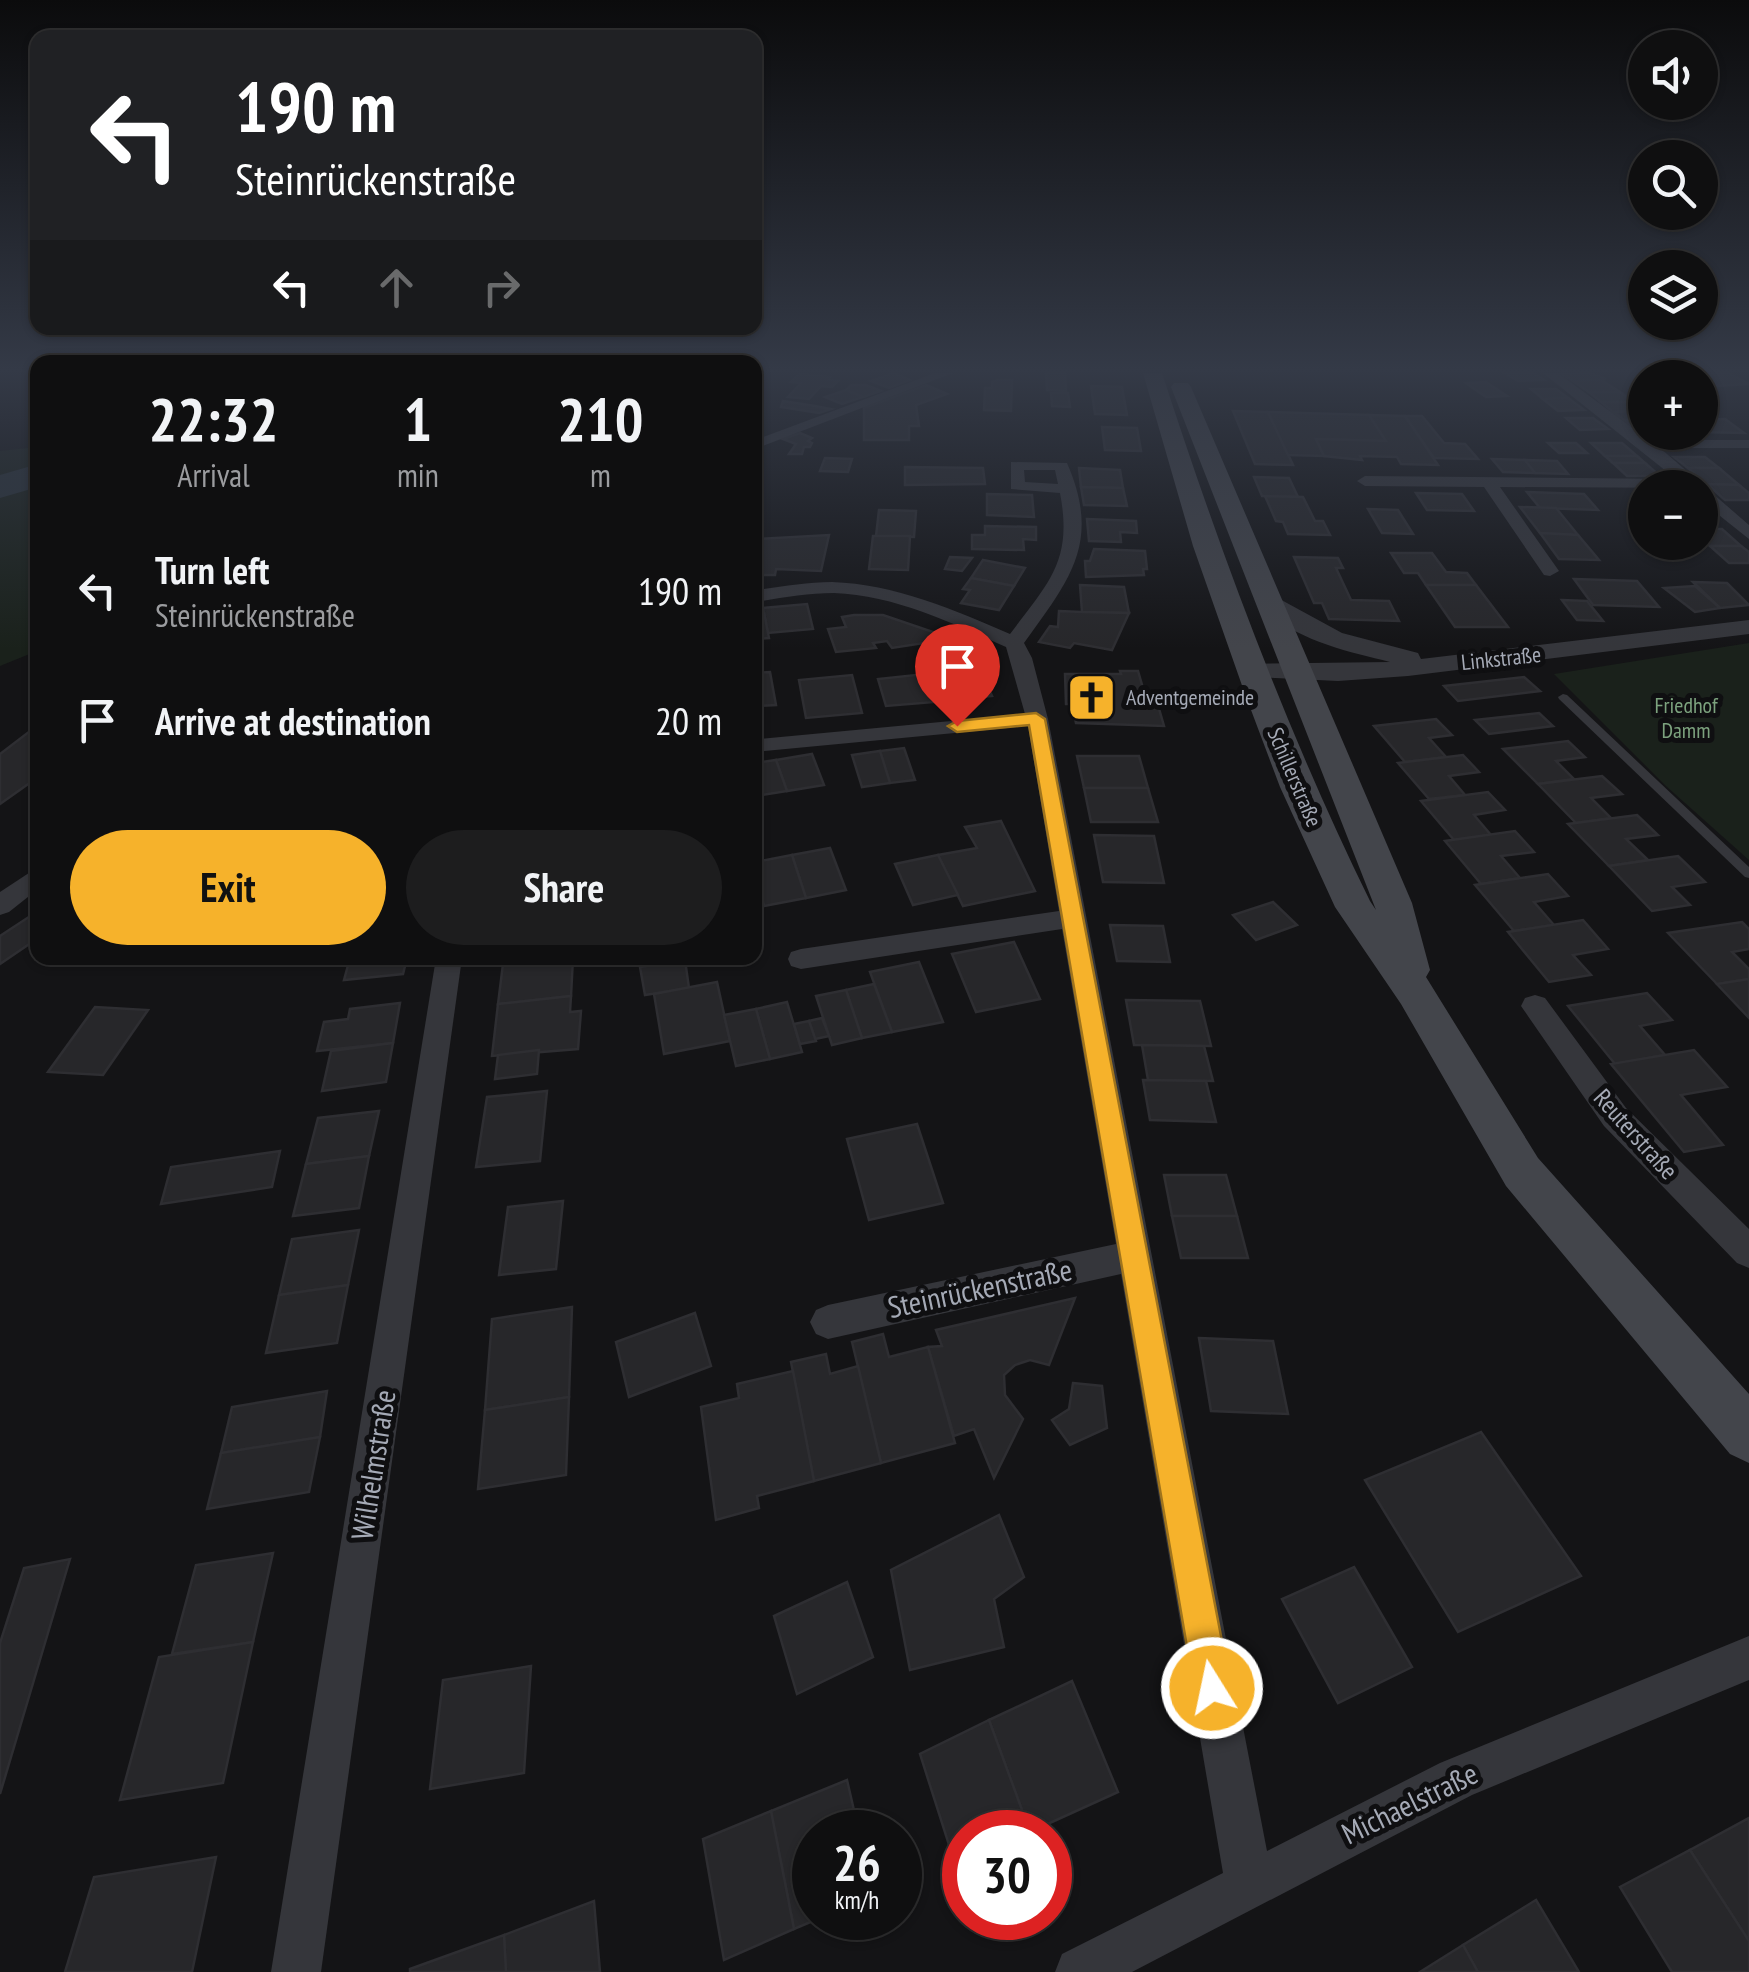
<!DOCTYPE html>
<meta charset="utf-8">
<style>
body{margin:0;font-family:"PT Sans Narrow",sans-serif;background:#1d1d1e;color:#f1f3f6;height:100vh;display:flex;flex-direction:column;font-size:38px;white-space:nowrap}
*{box-sizing:border-box;margin:0}
p{font-size:32px;color:#9b9c9f}
.icon{flex:none;width:55px;height:55px;fill:none;stroke:currentColor;stroke-width:2;stroke-linecap:round;stroke-linejoin:round}
.map{position:relative;flex:1;overflow:hidden}
.side{position:absolute;left:30px;top:355px;width:732px;height:610px;display:flex;flex-direction:column;background:#0f0f10;border-radius:20px;box-shadow:0 2px 8px #0004,0 0 0 2px #2f2f30}
.side>*{flex:none}
.hud{position:absolute;left:30px;top:30px;width:732px;height:305px;border-radius:20px;box-shadow:0 2px 8px #0004,0 0 0 2px #2f2f30;background:#202124;color:#fff;overflow:hidden}
.tools{position:absolute;left:1628px;top:30px;display:grid;gap:20px}
.tools a{display:grid;place-items:center;width:90px;height:90px;border-radius:50%;background:#0f0f10;box-shadow:0 2px 8px #0004,0 0 0 2px #2f2f30;font-size:50px}
.speed{position:absolute;left:792px;top:1810px;display:flex;gap:20px;font-size:50px;font-weight:700;text-align:center}
.speed>*{display:grid;place-content:center;width:130px;height:130px;border-radius:50%;background:#0f0f10;box-shadow:0 2px 8px #0004,0 0 0 2px #2f2f30;line-height:1}
.speed small{font-size:25px;font-weight:400}
.speed .limit{border:15px solid #d22;background:#fff;color:#111}
.pin{position:absolute;display:grid;place-items:center;width:85px;height:85px;color:#fff;margin:-102px -42px;border-radius:50% 50% 50% 0;rotate:-45deg;box-shadow:0 0 10px #0007}
.pin .icon{rotate:45deg}
.me{position:absolute;width:110px;margin:-55px;rotate:350deg;stroke-linejoin:round;filter:drop-shadow(0 0 8px #0008)}
.turn{display:flex;align-items:center;gap:35px;height:210px;padding:0 40px;font-size:45px}
.turn .icon{width:130px;height:130px;stroke-width:2.5}
.turn b{display:block;font-size:70px;line-height:85px}
.lanes{display:flex;align-items:center;height:95px;padding:0 40px;background:#0003;justify-content:center;gap:50px;direction:ltr}
.lanes .off{opacity:.35}
.eta{display:flex;justify-content:space-evenly;align-items:center;height:170px;text-align:center}
.eta b{font-size:60px;font-weight:800;line-height:70px}
.cta{display:flex;gap:20px;margin-top:auto;padding:20px 40px}
.cta a{flex:1;height:115px;border-radius:60px;background:#f6b22b;color:#111;font-size:40px;font-weight:800;line-height:115px;text-align:center}
.cta a+a{background:#1d1d1e;color:#f1f3f6}
ul{padding:0;list-style:none}
li{display:flex;align-items:center;gap:30px;height:130px;padding:0 40px}
li div{flex:1}
li b{display:block;font-size:38px}
li em{font-style:normal}
.map>svg:first-child{display:block}
.green{fill:#1a211b}
.lines{fill:none;stroke-linecap:round;stroke-linejoin:round}
.river{fill:#2a333a;fill-rule:evenodd}
.building{fill:#27272a;stroke:#2e2e32;stroke-width:2.5}
.service{fill:#35363b;fill-rule:evenodd}
.minor{fill:#35363b;fill-rule:evenodd}
.tertiary{fill:#35363b;fill-rule:evenodd}
.secondary{fill:#43454b;fill-rule:evenodd}
.route{fill:#f6b22b;stroke:#a0741c;stroke-width:2.5}
.labels{text-anchor:middle;stroke-width:10;stroke-linejoin:round;paint-order:stroke}
.far-street-label{font-size:22px;fill:#a5aab6;stroke:#0f0f11}
.far-poi-label{font-size:22px;fill:#a5aab6;stroke:#0f0f11;text-anchor:start}
.far-park-label{font-size:22px;fill:#7ca27e;stroke:#0f0f11}
.street-label{font-size:25px;fill:#a5aab6;stroke:#0f0f11}
.near-street-label{font-size:30px;fill:#a5aab6;stroke:#0f0f11}
</style>
<div class="map">
<svg width="1749" height="1972" viewBox="0 0 1749 1972">
<rect width="100%" height="100%" fill="#141416"/>
<g class="green">
<polygon points="37,447 37,651 0,666 0,451"/>
<polygon points="1749,643 1749,860 1666,786 1554,674"/>
</g>
<g class="lines">
<polygon class="river" points="38,464 38,487 0,498 0,475"/>
</g>
<g class="building">
<polygon points="893,373 910,380 889,388 871,381"/>
<polygon points="1046,373 1065,373 1066,391 1047,390"/>
<polygon points="1505,373 1533,373 1544,380 1518,381"/>
<polygon points="1589,373 1606,379 1573,381 1562,374"/>
<polygon points="1728,373 1749,384 1700,387 1700,378 1659,375"/>
<polygon points="799,374 830,377 828,380 838,381 832,387 821,386 809,399 788,397 801,383 791,382"/>
<polygon points="998,380 1012,380 1011,411 984,410 985,388 992,388 992,382"/>
<polygon points="1601,380 1620,392 1589,392 1573,381"/>
<polygon points="1486,382 1507,396 1486,397 1466,383"/>
<polygon points="851,385 866,385 881,391 863,397 846,390"/>
<polygon points="926,385 947,394 916,405 919,426 909,426 909,440 864,440 864,408"/>
<polygon points="1091,386 1122,387 1127,415 1095,414"/>
<polygon points="1531,389 1556,389 1568,398 1543,399"/>
<polygon points="846,390 863,397 842,404 825,397"/>
<polygon points="1589,392 1620,392 1633,402 1601,402"/>
<polygon points="1051,393 1068,393 1070,407 1052,406"/>
<polygon points="1568,398 1584,410 1558,411 1543,399"/>
<polygon points="783,401 815,406 831,409 819,413 781,407"/>
<polygon points="1601,402 1633,402 1643,409 1613,412"/>
<polygon points="1233,411 1268,412 1293,465 1255,464"/>
<polygon points="1641,411 1645,420 1624,420 1613,412"/>
<polygon points="1268,412 1369,415 1386,441 1316,439 1324,456 1288,455"/>
<polygon points="1369,415 1405,416 1438,465 1401,464 1397,457 1360,456 1362,460 1324,456 1316,439 1386,441"/>
<polygon points="1405,416 1422,416 1444,443 1465,444 1478,459 1434,458"/>
<polygon points="1566,418 1593,418 1608,429 1580,430"/>
<polygon points="1725,419 1744,433 1695,432 1700,432 1700,420"/>
<polygon points="1624,420 1645,420 1645,432 1697,434 1641,433"/>
<polygon points="1102,427 1137,428 1141,451 1105,450"/>
<polygon points="800,433 812,438 808,441 812,443 810,447 804,447 802,454 789,454 796,444 783,439"/>
<polygon points="1548,443 1576,443 1587,453 1559,453"/>
<polygon points="1591,443 1622,443 1637,456 1605,456"/>
<polygon points="1605,456 1637,456 1645,463 1613,463"/>
<polygon points="1674,457 1705,457 1719,468 1688,468"/>
<polygon points="825,458 852,459 848,472 820,471"/>
<polygon points="1492,459 1525,460 1535,473 1503,472"/>
<polygon points="1525,460 1557,461 1568,474 1535,473"/>
<polygon points="1613,463 1645,463 1660,476 1627,476"/>
<polygon points="905,467 983,468 985,484 905,485"/>
<polygon points="1079,468 1120,470 1123,488 1081,487"/>
<polygon points="1688,468 1719,468 1739,485 1707,484"/>
<polygon points="1254,477 1289,478 1298,497 1262,496"/>
<polygon points="1707,484 1739,485 1749,493 1749,500 1725,500"/>
<polygon points="1081,487 1123,488 1127,506 1084,505"/>
<polygon points="1527,492 1584,494 1598,510 1540,508"/>
<polygon points="1416,493 1462,494 1474,511 1427,510"/>
<polygon points="987,494 1032,495 1034,517 987,515"/>
<polygon points="1265,496 1303,497 1315,521 1323,521 1330,535 1288,534 1283,522 1276,521"/>
<polygon points="1520,507 1556,508 1578,535 1540,533"/>
<polygon points="1368,509 1398,510 1413,534 1382,533"/>
<polygon points="879,510 916,511 914,537 876,536"/>
<polygon points="1087,519 1136,521 1137,533 1120,532 1121,542 1089,541"/>
<polygon points="985,526 1036,527 1036,540 1023,539 1024,550 972,549 972,535 985,535"/>
<polygon points="1700,529 1722,529 1741,546 1710,546 1700,537"/>
<polygon points="1540,533 1578,535 1599,560 1559,559"/>
<polygon points="829,535 821,571 776,569 775,575 755,575 757,539"/>
<polygon points="873,536 910,536 908,570 869,569"/>
<polygon points="1710,546 1741,546 1749,552 1749,563 1729,563"/>
<polygon points="1094,549 1145,551 1147,569 1143,569 1144,575 1086,577 1085,561 1090,561"/>
<polygon points="1391,553 1432,553 1446,572 1467,573 1476,585 1426,585 1418,573 1404,573"/>
<polygon points="950,557 972,558 962,571 945,569"/>
<polygon points="1294,557 1338,558 1343,568 1336,568 1351,600 1389,601 1399,621 1329,619 1322,603 1314,603"/>
<polygon points="983,560 1025,568 1014,586 971,578"/>
<polygon points="971,578 1014,586 999,610 961,603 970,590 963,589"/>
<polygon points="1574,579 1637,581 1659,607 1593,605"/>
<polygon points="1693,582 1727,583 1749,605 1720,608"/>
<polygon points="1080,585 1124,587 1129,613 1082,612"/>
<polygon points="1426,585 1476,585 1508,627 1455,627"/>
<polygon points="1695,586 1720,608 1695,612 1664,588"/>
<polygon points="1562,600 1587,601 1603,621 1577,620"/>
<polygon points="807,604 813,629 768,633 763,608"/>
<polygon points="1059,611 1082,612 1129,613 1112,650 1074,643 1070,648 1039,642 1050,626 1058,627"/>
<polygon points="755,613 764,613 769,638 755,639"/>
<polygon points="854,615 883,615 933,632 937,641 892,648 887,641 873,643 876,648 836,652 828,629 846,627 842,617"/>
<polygon points="979,667 992,696 935,702 924,672"/>
<polygon points="1120,671 1138,671 1145,695 1155,695 1164,726 1076,723 1072,704 1066,704 1065,674 1121,674"/>
<polygon points="770,672 776,705 755,706 755,673"/>
<polygon points="925,674 935,702 886,706 878,679"/>
<polygon points="852,675 862,713 806,718 799,680"/>
<polygon points="1524,677 1540,691 1458,701 1444,686"/>
<polygon points="1539,713 1553,726 1489,734 1475,720"/>
<polygon points="1436,719 1452,735 1429,738 1446,757 1405,762 1374,726"/>
<polygon points="38,725 38,777 0,804 0,754"/>
<polygon points="1568,741 1585,757 1556,761 1574,779 1538,784 1503,749"/>
<polygon points="904,748 915,780 890,783 880,751"/>
<polygon points="880,751 890,783 862,787 852,755"/>
<polygon points="812,754 824,785 787,791 776,760"/>
<polygon points="1463,755 1479,772 1449,776 1465,795 1429,799 1398,763"/>
<polygon points="1077,756 1139,756 1148,788 1084,788"/>
<polygon points="776,760 787,791 755,796 755,763"/>
<polygon points="1602,776 1622,794 1591,798 1611,818 1576,823 1538,784"/>
<polygon points="1084,788 1148,788 1158,822 1091,822"/>
<polygon points="1488,792 1505,810 1474,815 1491,835 1454,840 1421,801"/>
<polygon points="1637,815 1658,835 1626,839 1648,860 1609,866 1568,824"/>
<polygon points="1001,821 1035,891 963,906 938,855 977,848 965,827"/>
<polygon points="1515,831 1534,852 1501,856 1520,878 1481,884 1445,841"/>
<polygon points="1094,835 1154,836 1164,883 1103,882"/>
<polygon points="830,848 846,890 806,898 792,855"/>
<polygon points="792,855 806,898 764,906 755,862"/>
<polygon points="938,855 958,895 913,905 895,864"/>
<polygon points="1678,856 1705,882 1672,887 1690,905 1652,911 1609,866"/>
<polygon points="1548,874 1568,896 1534,902 1554,925 1514,931 1475,885"/>
<polygon points="1273,902 1297,925 1256,940 1233,915"/>
<polygon points="38,911 38,938 0,964 0,936"/>
<polygon points="1583,920 1608,949 1573,955 1591,975 1549,982 1508,932"/>
<polygon points="1742,922 1749,929 1749,949 1732,952 1749,969 1749,979 1717,984 1668,933"/>
<polygon points="1110,925 1163,926 1170,962 1117,961"/>
<polygon points="1014,942 1040,999 976,1012 952,954"/>
<polygon points="350,958 407,958 403,974 344,980"/>
<polygon points="573,958 571,996 498,1004 503,964"/>
<polygon points="685,960 689,988 645,995 640,967"/>
<polygon points="919,962 943,1022 892,1032 870,972"/>
<polygon points="1749,979 1749,1018 1717,984"/>
<polygon points="717,982 730,1041 664,1054 654,994"/>
<polygon points="874,984 892,1032 862,1038 846,990"/>
<polygon points="846,990 862,1038 832,1045 816,996"/>
<polygon points="1647,993 1672,1020 1640,1026 1665,1055 1615,1064 1568,1006"/>
<polygon points="571,996 570,1012 581,1011 578,1049 492,1056 498,1004"/>
<polygon points="1126,1000 1200,1001 1211,1046 1134,1045"/>
<polygon points="787,1002 802,1052 770,1059 756,1009"/>
<polygon points="400,1003 393,1043 317,1051 324,1022 348,1019 350,1009"/>
<polygon points="95,1007 148,1010 103,1075 48,1072"/>
<polygon points="756,1009 770,1059 736,1066 724,1015"/>
<polygon points="822,1018 829,1036 815,1039 809,1021"/>
<polygon points="809,1021 816,1041 800,1044 794,1024"/>
<polygon points="393,1043 386,1082 322,1091 331,1051"/>
<polygon points="1142,1045 1204,1046 1213,1081 1148,1080"/>
<polygon points="539,1050 537,1074 495,1079 498,1055"/>
<polygon points="1694,1050 1727,1087 1681,1095 1723,1145 1684,1152 1611,1064"/>
<polygon points="1143,1080 1206,1081 1216,1122 1150,1120"/>
<polygon points="547,1091 540,1161 476,1167 487,1097"/>
<polygon points="379,1111 369,1156 306,1164 318,1118"/>
<polygon points="917,1124 943,1203 869,1220 847,1139"/>
<polygon points="280,1151 272,1187 161,1204 171,1167"/>
<polygon points="369,1156 359,1208 293,1216 306,1164"/>
<polygon points="1164,1175 1226,1175 1237,1216 1172,1216"/>
<polygon points="563,1201 556,1269 499,1275 508,1207"/>
<polygon points="1172,1216 1237,1216 1248,1258 1181,1258"/>
<polygon points="359,1230 348,1285 279,1295 292,1239"/>
<polygon points="348,1285 337,1343 266,1353 279,1295"/>
<polygon points="1075,1298 1049,1365 1030,1360 1015,1365 1004,1375 1005,1395 1023,1419 994,1478 974,1429 954,1436 928,1347 942,1346 936,1330"/>
<polygon points="572,1307 569,1397 485,1410 492,1319"/>
<polygon points="695,1313 711,1366 629,1397 616,1342"/>
<polygon points="883,1334 889,1357 928,1347 955,1443 881,1463 852,1342"/>
<polygon points="1199,1338 1273,1341 1288,1414 1211,1411"/>
<polygon points="826,1354 830,1374 858,1366 881,1463 814,1481 791,1362"/>
<polygon points="793,1371 814,1481 757,1496 759,1508 716,1520 701,1407 739,1398 737,1384"/>
<polygon points="1073,1383 1102,1386 1107,1428 1070,1445 1052,1420 1069,1409"/>
<polygon points="327,1391 320,1437 221,1453 232,1407"/>
<polygon points="569,1397 566,1475 478,1489 485,1410"/>
<polygon points="1481,1432 1581,1576 1458,1632 1365,1480"/>
<polygon points="320,1437 309,1492 207,1509 221,1453"/>
<polygon points="999,1515 1024,1577 994,1599 1004,1647 910,1670 891,1570"/>
<polygon points="273,1553 253,1642 172,1654 196,1565"/>
<polygon points="70,1559 0,1794 0,1643 24,1568"/>
<polygon points="1354,1567 1412,1667 1338,1703 1282,1599"/>
<polygon points="847,1582 873,1657 797,1694 774,1616"/>
<polygon points="253,1642 223,1783 120,1800 159,1657"/>
<polygon points="531,1666 524,1773 430,1789 443,1680"/>
<polygon points="1072,1681 1118,1792 1030,1832 989,1720"/>
<polygon points="989,1720 1030,1832 965,1832 965,1870 958,1873 920,1754"/>
<polygon points="847,1780 859,1832 815,1832 815,1918 820,1918 794,1929 771,1811"/>
<polygon points="771,1811 794,1929 724,1960 703,1839"/>
<polygon points="1749,1818 1749,1941 1690,1850"/>
<polygon points="1690,1850 1749,1941 1749,1972 1672,1972 1620,1887"/>
<polygon points="216,1857 192,1972 65,1972 94,1877"/>
<polygon points="1536,1900 1579,1972 1478,1972 1463,1945"/>
<polygon points="594,1901 600,1972 506,1972 504,1935"/>
<polygon points="504,1935 506,1972 410,1972 410,1969"/>
<polygon points="1463,1945 1478,1972 1420,1972"/>
</g>
<g class="lines">
<polygon class="service" points="1563,694 1567,695 1749,867 1749,878 1745,877 1559,699 1558,697"/>
<g class="minor">
<polygon points="935,373 953,373 755,449 755,440"/>
<polygon points="1543,373 1558,373 1649,440 1749,440 1749,448 1660,448 1749,525 1749,539 1700,500 1700,488 1500,487 1559,571 1550,576 1544,575 1484,487 1365,486 1357,481 1365,476 1676,479"/>
<path d="M1011,462L1067,463C1102,543 1069,580 1024,643L1032,658L1048,719L1267,1851L1440,1763L1749,1636V1680L1472,1795L1132,1972H1055L1062,1954L1223,1873L1121,1274L828,1339L816,1334L810,1322L816,1310L828,1305L1116,1244L1062,929L801,969L791,966L788,959L791,952L801,949L1059,911L1028,726L755,752L758,739L1025,714L1006,647C952,623 894,595 834,593C807,593 781,598 755,602V590C781,587 806,582 832,582C894,584 955,610 1010,634C1049,582 1073,561 1060,493L1011,489ZM1024,470H1055L1058,484L1025,482Z"/>
<polygon points="38,867 38,889 9,912 0,915 0,892"/>
<polygon points="436,958 462,958 321,1972 271,1972"/>
<polygon points="1535,995 1545,998 1626,1108 1749,1229 1749,1268 1737,1263 1604,1126 1521,1006 1525,998"/>
</g>
<path class="tertiary" d="M1267,592L1342,633L1418,653L1421,659L1749,620V634L1408,676L1338,681L1251,677L1242,674L1238,669L1242,664L1390,662C1344,651 1286,638 1255,599Z"/>
<path class="secondary" d="M1143,373H1162C1221,554 1286,730 1370,901L1376,910L1171,387L1174,383H1188L1191,387L1412,903L1430,970L1426,977L1538,1158L1749,1394V1463L1730,1454L1506,1186L1401,1004L1335,907L1280,787L1245,694L1193,546Z"/>
</g>
<linearGradient id="sky" x2="0" y2="1"><stop stop-color="#0b0b0c"/><stop offset="0.57" stop-color="#343a47"/><stop offset="1" stop-color="#343a47" stop-opacity="0"/></linearGradient>
<rect width="1749" height="649" fill="url(#sky)"/>
<polygon class="route" points="1036,713 1045,719 1231,1688 1225,1701 1212,1706 1200,1701 1194,1688 1029,725 957,732 948,726 957,721"/>
<defs>
<symbol id="church-square" viewBox="-11 -11 22 22"><rect x="-9" y="-9" width="18" height="18" rx="4" fill="#f6b22b" stroke="#0f0f11"/><path d="M-1.2-6h2.4v3.5h3.3v2.4h-3.3V6h-2.4V-.1h-3.3v-2.4h3.3Z" fill="#111"/></symbol>
</defs>
<g fill-rule="evenodd">
<use href="#church-square" x="1064" y="670" width="55" height="55"/>
</g>
<g class="labels">
<g class="far-street-label">
<text transform="translate(1501 658) rotate(-6)" y="8">Linkstraße</text>
<text transform="translate(1295 777) rotate(67)" y="8">Schillerstraße</text>
</g>
<g class="far-poi-label">
<text x="1126" y="705">Adventgemeinde</text>
</g>
<g class="far-park-label">
<text x="1686" y="713">Friedhof<tspan x="1686" dy="25">Damm</tspan></text>
</g>
<g class="street-label">
<text transform="translate(1636 1134) rotate(48)" y="9">Reuterstraße</text>
</g>
<g class="near-street-label">
<text transform="translate(980 1289) rotate(-12)" y="10">Steinrückenstraße</text>
<text transform="translate(374 1465) rotate(-81)" y="10">Wilhelmstraße</text>
<text transform="translate(1410 1804) rotate(-26)" y="10">Michaelstraße</text>
</g>
</g>
</svg>
<div class="tools">
<a><svg class="icon" aria-label="sound" viewBox="0 0 24 24"><path d="M4 9h4l5-4v14l-5-4H4zM17 9q2 3 0 6"/></svg></a>
<a><svg class="icon" aria-label="search" viewBox="0 0 24 24"><circle cx="10" cy="10" r="6"/><path d="M15 15l6 6"/></svg></a>
<a><svg class="icon" aria-label="layers" viewBox="0 0 24 24"><path d="M12 4l9 5-9 5-9-5zM3 14l9 5 9-5"/></svg></a>
<a>+</a>
<a>−</a>
</div>
<div class="speed"><div>26<small>km/h</small></div><div class="limit">30</div></div>
<div class="pin" style="left:957px;top:726px;background:#d93025"><svg class="icon" aria-label="arrive" viewBox="0 0 24 24"><path d="M6 21V4h12l-3 4 3 4H6"/></svg></div>
<svg class="me" style="left:1212px;top:1688px" viewBox="-20 -20 40 40"><circle r="17" fill="#f6b22b" stroke="#fff" stroke-width="3"/><path d="M0-11L8 9 0 5-8 9z" fill="#fff"/></svg>
<div class="hud">
<div class="turn"><svg class="icon" aria-label="left" viewBox="0 0 24 24"><path d="M17 20v-9H6M10 6l-5 5 5 5"/></svg><div><b>190 m</b>Steinrückenstraße</div></div>
<div class="lanes"><svg class="icon" aria-label="left" viewBox="0 0 24 24"><path d="M17 20v-9H6M10 6l-5 5 5 5"/></svg><svg class="icon off" aria-label="ahead" viewBox="0 0 24 24"><path d="M12 20V5M6 11l6-6 6 6"/></svg><svg class="icon off" aria-label="right" viewBox="0 0 24 24"><path d="M7 20v-9h11M14 6l5 5-5 5"/></svg></div>
</div>
<section class="side">
<div class="eta">
<div><b>22:32</b><p>Arrival</p></div>
<div><b>1</b><p>min</p></div>
<div><b>210</b><p>m</p></div>
</div>
<ul>
<li><svg class="icon" aria-label="left" viewBox="0 0 24 24"><path d="M17 20v-9H6M10 6l-5 5 5 5"/></svg><div><b>Turn left</b><p>Steinrückenstraße</p></div><em>190 m</em></li>
<li><svg class="icon" aria-label="arrive" viewBox="0 0 24 24"><path d="M6 21V4h12l-3 4 3 4H6"/></svg><div><b>Arrive at destination</b></div><em>20 m</em></li>
</ul>
<div class="cta"><a>Exit</a><a>Share</a></div>
</section>
</div>
